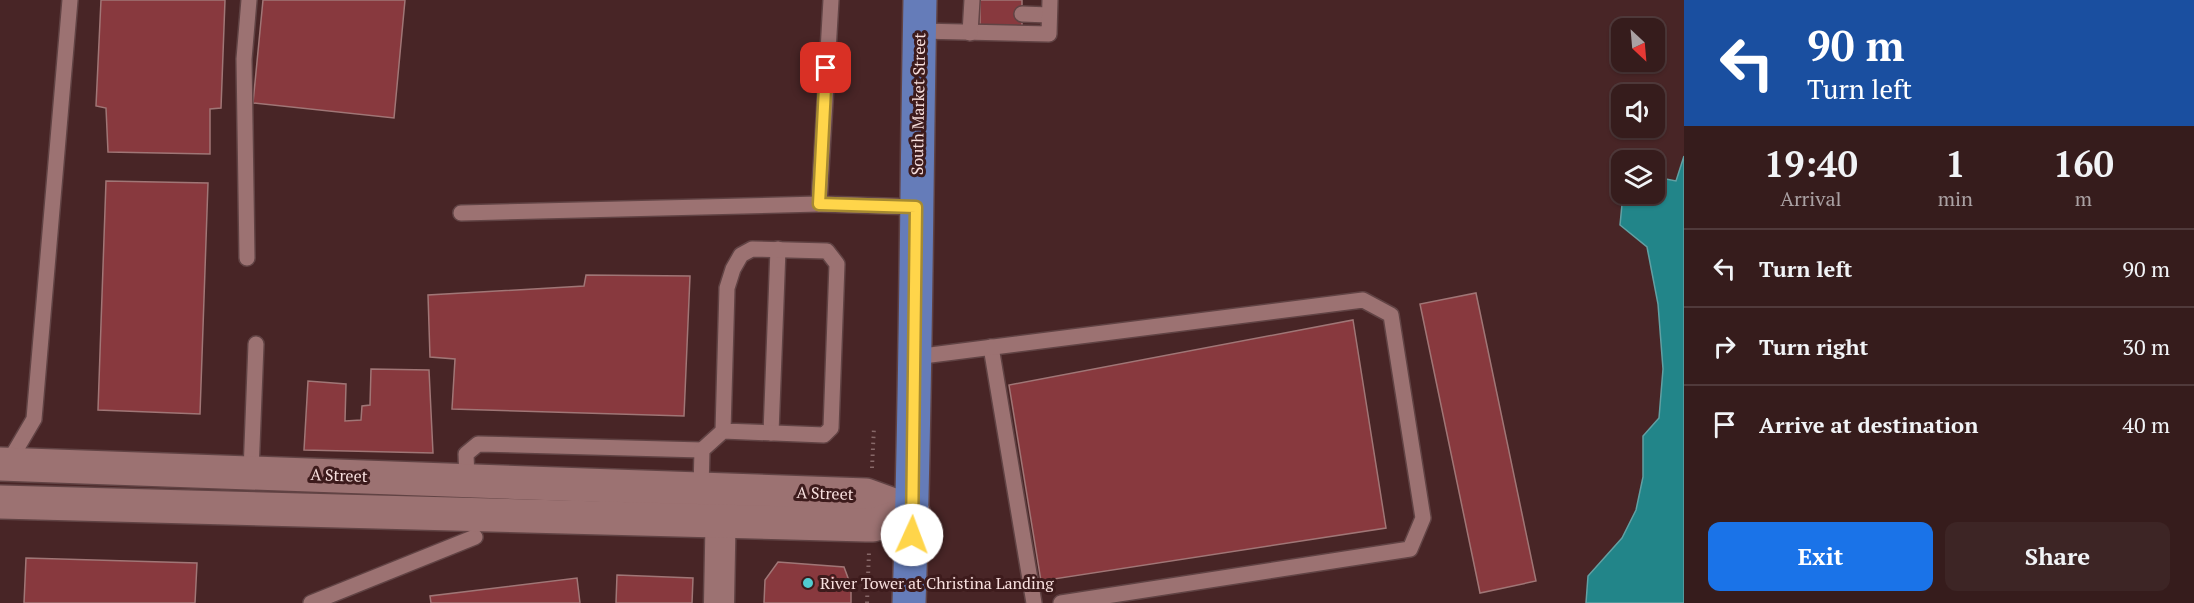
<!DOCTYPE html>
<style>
body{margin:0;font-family:"PT Serif",serif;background:#3d2525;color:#f1f3f6;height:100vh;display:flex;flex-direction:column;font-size:22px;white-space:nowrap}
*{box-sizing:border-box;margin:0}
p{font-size:20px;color:#aaa1a3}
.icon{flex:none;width:33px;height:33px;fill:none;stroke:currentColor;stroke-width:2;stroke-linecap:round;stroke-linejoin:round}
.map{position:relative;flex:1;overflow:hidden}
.details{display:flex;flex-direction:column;background:#361c1c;width:510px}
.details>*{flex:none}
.hud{background:#1a4fa0;color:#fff;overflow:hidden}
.needle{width:39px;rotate:154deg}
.fabs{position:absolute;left:1611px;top:18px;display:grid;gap:12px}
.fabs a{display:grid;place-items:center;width:54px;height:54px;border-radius:12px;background:#361c1c;box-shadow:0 2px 4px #0004,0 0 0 2px #503a3b;font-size:30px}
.pin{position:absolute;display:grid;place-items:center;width:51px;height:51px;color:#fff;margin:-26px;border-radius:12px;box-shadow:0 3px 9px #0006}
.me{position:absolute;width:66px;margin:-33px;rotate:2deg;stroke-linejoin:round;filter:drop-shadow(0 0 4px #0008)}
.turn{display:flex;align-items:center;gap:21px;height:126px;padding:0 24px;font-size:27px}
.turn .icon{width:78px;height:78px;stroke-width:2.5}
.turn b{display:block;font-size:42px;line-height:51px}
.eta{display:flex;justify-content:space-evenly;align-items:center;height:102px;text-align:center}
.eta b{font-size:36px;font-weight:700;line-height:42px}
.button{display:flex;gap:12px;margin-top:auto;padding:12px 24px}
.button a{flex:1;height:69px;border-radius:12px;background:#1a73e8;color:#fff;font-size:24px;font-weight:700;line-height:69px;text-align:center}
.button a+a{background:#3d2525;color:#f1f3f6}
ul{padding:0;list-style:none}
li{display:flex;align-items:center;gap:18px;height:78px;padding:0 24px;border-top:2px solid #503a3b}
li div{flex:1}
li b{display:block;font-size:22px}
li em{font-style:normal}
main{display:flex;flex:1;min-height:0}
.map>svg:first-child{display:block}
.water{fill:#228589;stroke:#62a0a3;stroke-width:1.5}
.building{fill:#88393e;stroke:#a07676;stroke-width:1.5}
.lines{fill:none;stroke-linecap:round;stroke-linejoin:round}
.service-casing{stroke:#614344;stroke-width:18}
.minor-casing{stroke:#614344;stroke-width:33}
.tertiary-casing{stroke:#614344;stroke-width:36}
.primary-casing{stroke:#614344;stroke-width:36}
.path{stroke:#876868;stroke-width:4;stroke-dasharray:1.5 4.5;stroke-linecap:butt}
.service{stroke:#9c7272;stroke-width:15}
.minor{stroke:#9c7272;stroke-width:30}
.tertiary{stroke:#9c7272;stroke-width:33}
.primary{stroke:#657cb9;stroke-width:33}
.route-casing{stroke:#a68a30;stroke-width:15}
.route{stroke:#ffd54a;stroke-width:10}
.poi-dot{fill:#51ccd1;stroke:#3d1b1c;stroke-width:2}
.labels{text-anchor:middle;stroke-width:6;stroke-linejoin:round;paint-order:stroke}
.street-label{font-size:16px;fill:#f8e0df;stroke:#3d1b1c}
.poi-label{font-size:16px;fill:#f8e0df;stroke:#3d1b1c;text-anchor:start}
</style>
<main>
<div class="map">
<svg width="1684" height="603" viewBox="0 0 1684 603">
<rect width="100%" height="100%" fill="#482526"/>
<polygon class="water" points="1684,156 1684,603 1586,603 1588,576 1622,538 1636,510 1643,477 1643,436 1659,418 1663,369 1658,304 1647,247 1620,225 1623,194 1654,194 1655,177 1676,181"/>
<g class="building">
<polygon points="101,0 225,0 221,108 210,109 210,154 108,152 106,108 96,106"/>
<polygon points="263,0 405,0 394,118 253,103"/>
<rect x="980" y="0" width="42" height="27"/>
<polygon points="106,181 208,183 200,414 98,410"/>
<polygon points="586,275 690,276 684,416 452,409 455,359 430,357 428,295 584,286"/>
<polygon points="1476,293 1536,581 1480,593 1420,304"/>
<polygon points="1353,320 1386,528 1041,581 1009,385"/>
<polygon points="371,369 429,370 433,453 304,450 308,381 346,384 345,421 361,420 362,406 370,405"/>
<polygon points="26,558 197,563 195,603 24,603"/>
<polygon points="778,562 844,567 851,586 851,603 764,603 765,580"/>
<polygon points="617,575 693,578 692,603 616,603"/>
<polygon points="577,578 580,603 431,603 430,596"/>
</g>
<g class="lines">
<defs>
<g id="service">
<polyline points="831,0 819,204 917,207"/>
<polyline points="1022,14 1049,15"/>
<polyline points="920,31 1049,34 1050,0"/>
<polyline points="970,33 972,0"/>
<polyline points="461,213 819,204"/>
<polyline points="247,258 244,59 249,0"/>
<polyline points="991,347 1034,603"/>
<polyline points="915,357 1363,300 1391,315 1423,518 1410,549 1061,603"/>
<polyline points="771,433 778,249"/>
<polyline points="7,465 34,419 70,0"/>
<polyline points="251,472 256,344"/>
<polyline points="467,480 466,454 478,444 702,450"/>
<polyline points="701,489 702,450 723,431 727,288 733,269 741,255 752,249 827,251 837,264 831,428 824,435 723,431"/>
<polyline points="311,603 475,537"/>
</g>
<polyline id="minor" points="719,603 721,498"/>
<g id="tertiary">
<polyline points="0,464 866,495 913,512"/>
<polyline points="0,502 866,525 873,525 913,512"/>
</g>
<path id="primary" d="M909,603C916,402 916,201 920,0"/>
</defs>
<use href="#service" class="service-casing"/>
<use href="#minor" class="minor-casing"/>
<use href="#tertiary" class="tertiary-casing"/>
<use href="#primary" class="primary-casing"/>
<g class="path">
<polyline points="872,468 874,427"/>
<polyline points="867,603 869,552"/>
</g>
<use href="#service" class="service"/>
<use href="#minor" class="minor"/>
<use href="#tertiary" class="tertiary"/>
<use href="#primary" class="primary"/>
</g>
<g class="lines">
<defs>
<polyline id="route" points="826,68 819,204 916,207 912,535"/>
</defs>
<use href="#route" class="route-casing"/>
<use href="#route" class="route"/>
</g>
<circle class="poi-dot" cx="808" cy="583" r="6"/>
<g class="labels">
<g class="street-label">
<text transform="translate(918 104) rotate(-89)" y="6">South Market Street</text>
<text transform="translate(339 475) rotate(2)" y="6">A Street</text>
<text transform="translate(825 493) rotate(2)" y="6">A Street</text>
</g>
<g class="poi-label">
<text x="820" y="589">River Tower at Christina Landing</text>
</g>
</g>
</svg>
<div class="fabs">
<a><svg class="needle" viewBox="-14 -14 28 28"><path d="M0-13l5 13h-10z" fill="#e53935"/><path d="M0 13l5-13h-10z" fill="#aaa1a3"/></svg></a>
<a><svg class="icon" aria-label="sound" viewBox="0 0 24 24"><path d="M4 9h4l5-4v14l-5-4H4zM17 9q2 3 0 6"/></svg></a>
<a><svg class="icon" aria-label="layers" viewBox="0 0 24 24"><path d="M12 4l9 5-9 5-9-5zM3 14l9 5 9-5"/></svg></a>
</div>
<div class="pin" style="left:826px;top:68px;background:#d93025"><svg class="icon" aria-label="arrive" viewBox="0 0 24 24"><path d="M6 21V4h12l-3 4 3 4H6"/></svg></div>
<svg class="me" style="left:912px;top:535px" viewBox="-20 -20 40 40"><circle r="19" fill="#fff"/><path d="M0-13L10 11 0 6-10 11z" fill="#ffd54a"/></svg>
</div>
<section class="details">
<div class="hud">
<div class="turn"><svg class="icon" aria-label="left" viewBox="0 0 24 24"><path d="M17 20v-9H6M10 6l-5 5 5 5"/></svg><div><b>90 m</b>Turn left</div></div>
</div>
<div class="eta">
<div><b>19:40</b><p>Arrival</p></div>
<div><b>1</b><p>min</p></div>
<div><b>160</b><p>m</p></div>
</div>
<ul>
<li><svg class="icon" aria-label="left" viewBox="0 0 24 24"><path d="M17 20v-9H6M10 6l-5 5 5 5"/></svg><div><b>Turn left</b></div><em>90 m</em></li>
<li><svg class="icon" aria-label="right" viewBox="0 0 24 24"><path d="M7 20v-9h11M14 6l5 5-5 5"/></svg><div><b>Turn right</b></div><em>30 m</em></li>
<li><svg class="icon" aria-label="arrive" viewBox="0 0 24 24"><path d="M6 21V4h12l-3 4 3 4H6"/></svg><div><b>Arrive at destination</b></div><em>40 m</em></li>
</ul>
<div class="button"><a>Exit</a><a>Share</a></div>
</section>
</main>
